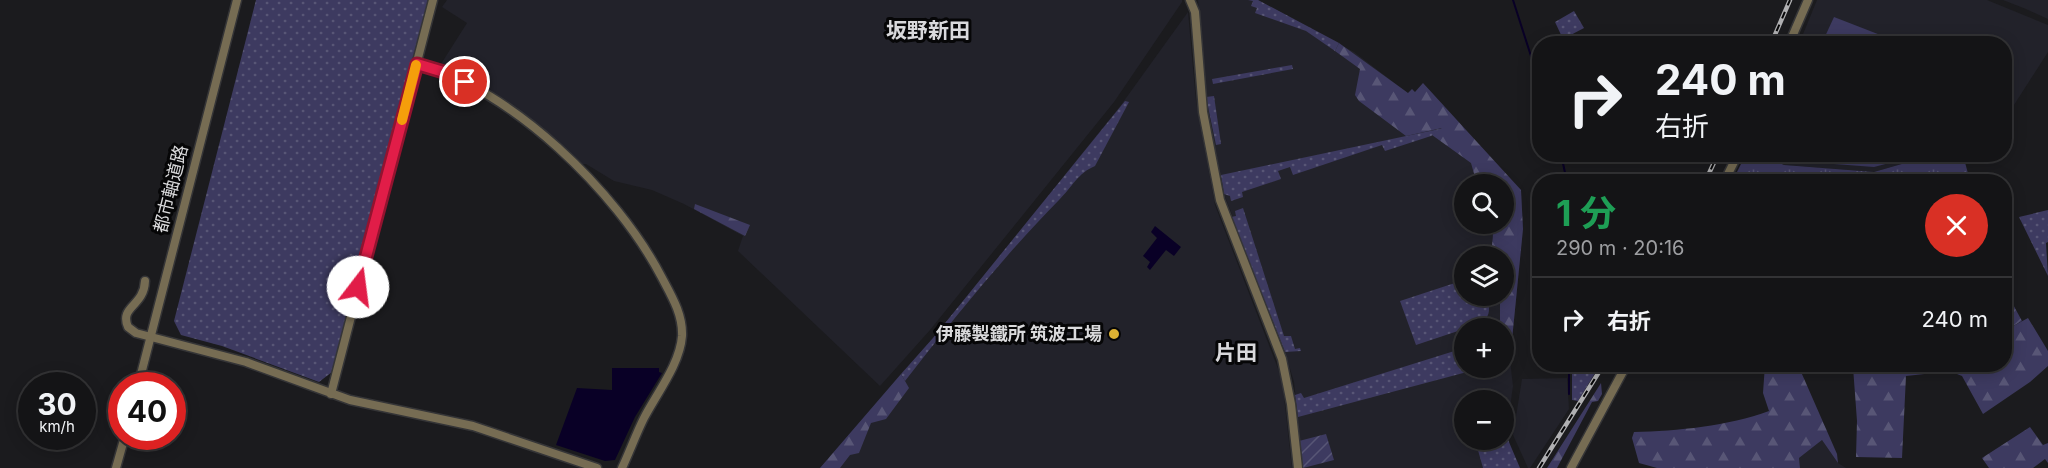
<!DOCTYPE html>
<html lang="ja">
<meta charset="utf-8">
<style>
body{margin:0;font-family:Inter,"Noto Sans JP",sans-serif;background:#1d1d1f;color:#f1f3f6;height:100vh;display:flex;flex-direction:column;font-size:22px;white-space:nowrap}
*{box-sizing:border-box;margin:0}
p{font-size:20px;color:#9d9ea1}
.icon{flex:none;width:33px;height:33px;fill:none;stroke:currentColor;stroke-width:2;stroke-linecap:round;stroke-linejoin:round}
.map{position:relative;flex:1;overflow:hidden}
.panel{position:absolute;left:1532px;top:174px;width:480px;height:198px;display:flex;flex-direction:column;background:#141416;border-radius:24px;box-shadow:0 3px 15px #0003,0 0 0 2px #333335}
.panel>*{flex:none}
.banner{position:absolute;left:1532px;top:36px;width:480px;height:126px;border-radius:24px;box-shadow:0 3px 15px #0003,0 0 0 2px #333335;background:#141416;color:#f1f3f6;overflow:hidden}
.controls{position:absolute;left:1454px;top:174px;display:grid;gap:12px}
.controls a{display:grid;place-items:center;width:60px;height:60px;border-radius:50%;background:#141416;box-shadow:0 3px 15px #0003,0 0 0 2px #333335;font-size:30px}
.speed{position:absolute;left:18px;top:372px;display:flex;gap:12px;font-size:30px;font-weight:700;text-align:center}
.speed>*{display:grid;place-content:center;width:78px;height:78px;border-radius:50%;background:#141416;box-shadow:0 3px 15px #0003,0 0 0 2px #333335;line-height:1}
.speed small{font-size:15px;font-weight:400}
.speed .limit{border:9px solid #d22;background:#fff;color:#111}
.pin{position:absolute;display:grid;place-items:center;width:51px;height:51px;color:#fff;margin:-26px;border:3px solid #fff;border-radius:50%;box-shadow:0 2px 6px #0007}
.me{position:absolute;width:66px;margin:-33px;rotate:15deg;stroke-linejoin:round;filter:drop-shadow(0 0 4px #0008)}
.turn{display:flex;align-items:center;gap:21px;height:126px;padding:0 24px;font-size:27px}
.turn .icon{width:78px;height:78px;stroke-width:2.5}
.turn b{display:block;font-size:42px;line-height:51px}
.round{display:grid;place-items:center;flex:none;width:63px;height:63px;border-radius:32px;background:#1d1d1f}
.summary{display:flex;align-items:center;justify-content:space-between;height:102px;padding:0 24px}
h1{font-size:36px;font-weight:700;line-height:45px;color:#1e9e55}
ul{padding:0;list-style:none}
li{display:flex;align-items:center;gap:18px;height:84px;padding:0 24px;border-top:2px solid #333335}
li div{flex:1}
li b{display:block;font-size:22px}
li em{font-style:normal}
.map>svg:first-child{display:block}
.built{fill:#22222a;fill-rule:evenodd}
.grass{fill:url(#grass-dots)}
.forest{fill:url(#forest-firs)}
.park{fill:url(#park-tufts)}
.garden{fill:url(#garden-furrows)}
.pitch{fill:#3d3a60}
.water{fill:#090026}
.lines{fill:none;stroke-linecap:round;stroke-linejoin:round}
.stream{stroke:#090026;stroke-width:2}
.secondary-casing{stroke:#353537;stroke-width:11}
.secondary{stroke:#766c53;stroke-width:8}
.rail-casing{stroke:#b0b0b2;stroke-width:4.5}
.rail{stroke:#060607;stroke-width:2;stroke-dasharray:7;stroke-linecap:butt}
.route-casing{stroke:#92132f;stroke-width:15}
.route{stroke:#e11d48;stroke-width:10}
.slow{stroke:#f59e0b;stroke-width:10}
.poi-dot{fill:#ddb133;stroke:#060607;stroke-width:2}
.labels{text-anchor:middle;stroke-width:6;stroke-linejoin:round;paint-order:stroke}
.street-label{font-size:18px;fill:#dadadc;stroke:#060607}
.poi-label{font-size:18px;font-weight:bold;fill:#dadadc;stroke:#060607;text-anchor:end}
.quarter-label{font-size:21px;font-weight:bold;fill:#d9d9dc;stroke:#060607}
</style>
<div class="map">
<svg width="2048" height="468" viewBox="0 0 2048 468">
<defs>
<pattern id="grass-dots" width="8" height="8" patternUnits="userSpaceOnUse" patternTransform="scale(1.5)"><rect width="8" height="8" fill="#3d3a60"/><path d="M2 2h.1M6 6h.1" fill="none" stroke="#585676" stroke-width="1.8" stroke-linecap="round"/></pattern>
<pattern id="forest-firs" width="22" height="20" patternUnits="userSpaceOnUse" patternTransform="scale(1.5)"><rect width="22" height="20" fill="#3d3a60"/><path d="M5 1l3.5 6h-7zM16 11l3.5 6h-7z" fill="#585676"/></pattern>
<pattern id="park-tufts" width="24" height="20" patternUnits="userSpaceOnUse" patternTransform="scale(1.5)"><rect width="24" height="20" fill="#3d3a60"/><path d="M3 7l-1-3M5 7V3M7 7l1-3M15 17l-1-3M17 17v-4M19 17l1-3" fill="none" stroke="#585676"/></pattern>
<pattern id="garden-furrows" width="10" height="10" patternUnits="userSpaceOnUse" patternTransform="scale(1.5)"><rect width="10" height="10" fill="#3d3a60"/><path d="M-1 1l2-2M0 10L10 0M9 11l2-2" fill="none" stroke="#585676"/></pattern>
</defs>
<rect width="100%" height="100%" fill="#1b1b1e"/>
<g class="built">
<polygon points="447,0 1182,0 1182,2 1114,102 930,330 880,386 738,251 743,236 684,204 652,190 614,181 586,164 579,164 540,126 441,64 467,23 442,7"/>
<path d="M1198,0H1258L1354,52L1405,91L1444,128L1521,190L1523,229L1510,360L1513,386L1509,414L1503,415V400H1464V440H1475L1483,468H1303L1294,382L1285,352L1224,194L1208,116ZM1464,184H1503V224H1464ZM1464,256H1503V296H1464ZM1464,328H1503V368H1464Z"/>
<polygon points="1817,0 1987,0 2048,25 2048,52 2014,105 2004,109 2004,44 1799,44"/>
<polygon points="2003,0 2048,0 2048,19 2026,9"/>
<polygon points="1188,12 1196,101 1215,205 1282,379 1292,468 820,468 933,338 1121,105"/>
<polygon points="1763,155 1933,155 1874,172 1784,165"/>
<polygon points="1567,378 1569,409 1530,468 1528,468 1513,435 1522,379"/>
<polygon points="1822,440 1838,463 1846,468 1800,468 1799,458"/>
</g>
<g class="grass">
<polygon points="256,0 428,0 332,372 319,382 222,346 181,335 174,321"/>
<polygon points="1248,0 1258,0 1339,43 1335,51 1306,31 1255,13 1257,8 1251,6 1253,1"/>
<polygon points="1574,11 1584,28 1563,39 1555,22"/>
<polygon points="1292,65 1293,69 1213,84 1212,79"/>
<polygon points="1214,96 1221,144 1216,145 1206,97"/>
<path d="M1125,101L1129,102L1095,166C1078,173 1072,187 1059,200C1004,256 954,318 905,381L901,374L933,338Z"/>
<polygon points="1444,128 1431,136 1385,151 1382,145 1293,175 1290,167 1278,171 1281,179 1242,192 1243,197 1231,201 1230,196 1224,194 1221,175"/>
<polygon points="1243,208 1284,336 1291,336 1295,349 1300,348 1301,351 1285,352 1231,217 1236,216 1235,211"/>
<polygon points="2048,210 2048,242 2046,243 2048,276 2019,217"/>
<path d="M1464,280V296H1487C1489,307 1492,314 1482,323L1416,345L1400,301Z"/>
<polygon points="1464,348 1464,368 1482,368 1298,417 1295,395 1301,393 1304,398"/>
<polygon points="1572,365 1600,365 1578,401 1572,400"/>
<polygon points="1509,414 1506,435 1520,468 1483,468 1475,440 1503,440 1503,415"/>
</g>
<g class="forest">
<path d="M1339,43L1408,93L1412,89L1415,92L1423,83L1521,190L1523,229L1510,360L1503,362V328H1494L1500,320V296H1503V256H1492C1490,246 1495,238 1492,224H1503V184H1477L1471,163L1432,135L1442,128L1406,136L1359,101L1355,95L1360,69L1335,51Z"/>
<polygon points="695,204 750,225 745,236 694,209"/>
<polygon points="2028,318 2048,351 2048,366 2030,382 1983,414 1962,376 1957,374 1958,365 2004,364 2004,331"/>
<polygon points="1887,364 1953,365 1952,371 1906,376 1902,458 1856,457 1857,421 1853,367"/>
<path d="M1765,365H1798L1837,454L1838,463L1822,440L1799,458L1800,468H1657L1639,463L1632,438L1634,432C1678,431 1728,426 1769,411L1763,393Z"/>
<polygon points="901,374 909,388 886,419 871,423 859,453 850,455 840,468 820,468"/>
<polygon points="1601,383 1602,394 1598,401 1592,402 1557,468 1547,468"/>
<polygon points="2030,427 2043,445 2048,443 2048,463 2045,459 2033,468 1989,468 1982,458"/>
</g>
<polygon class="park" points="1746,154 1763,155 1784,165 1874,172 1933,155 1963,155 1970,181 1732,182"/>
<g class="garden">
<polygon points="2004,288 2022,321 2004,331"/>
<polygon points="1326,434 1334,460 1303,468 1299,441"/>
</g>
<g class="pitch">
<polygon points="1834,17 1901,43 1822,43"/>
<polygon points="1802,154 1900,155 1901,160 1874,167 1807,162"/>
</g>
<g class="water">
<polygon points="1155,226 1181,247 1174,256 1166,250 1150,270 1147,267 1150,262 1143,256 1157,238 1151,232"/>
<polygon points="612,368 659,368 659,372 662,373 635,417 615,460 605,461 556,445 577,388 612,390"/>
</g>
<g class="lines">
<g class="stream">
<polyline points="1513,0 1539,81"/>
<polyline points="1561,154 1567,182"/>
<polyline points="1569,364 1569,394"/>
</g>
<defs>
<g id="secondary">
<polyline points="1190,0 1195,12 1203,112 1220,200 1282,359 1291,404 1298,468"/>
<polyline points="1789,44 1808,0"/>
<path d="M417,64C511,88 617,192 661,276C671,295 683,314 682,336C680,364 657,393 644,418C636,434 630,451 622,468"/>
<polyline points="1724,182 1738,154"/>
<path d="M145,281C144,307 119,306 128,327L136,333L246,362L350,400L473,426L597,468"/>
<polyline points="138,386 237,0"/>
<polyline points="331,394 433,0"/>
<polyline points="116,468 125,436"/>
<polyline points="1571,468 1627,364"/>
</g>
</defs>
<use href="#secondary" class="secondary-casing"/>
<use href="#secondary" class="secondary"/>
<defs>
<g id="rail">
<polyline points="1771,44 1790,0"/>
<polyline points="1705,182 1718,154"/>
<polyline points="1539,468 1604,364"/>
</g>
</defs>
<use href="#rail" class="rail-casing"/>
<use href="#rail" class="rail"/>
</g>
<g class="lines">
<defs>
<polyline id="route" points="358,287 417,64 447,73 465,82"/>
</defs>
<use href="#route" class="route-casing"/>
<use href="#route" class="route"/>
<polyline class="slow" points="402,120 416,65"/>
</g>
<circle class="poi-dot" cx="1114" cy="334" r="6"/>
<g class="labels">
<g class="street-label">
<text transform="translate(171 189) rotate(-76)" y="6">都市軸道路</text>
</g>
<g class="poi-label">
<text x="1102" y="340">伊藤製鐵所 筑波工場</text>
</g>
<g class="quarter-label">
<text x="928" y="38">坂野新田</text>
<text x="1236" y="360">片田</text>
</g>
</g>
</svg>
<div class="controls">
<a><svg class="icon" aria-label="search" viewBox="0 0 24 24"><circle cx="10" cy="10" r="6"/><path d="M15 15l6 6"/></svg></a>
<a><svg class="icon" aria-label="layers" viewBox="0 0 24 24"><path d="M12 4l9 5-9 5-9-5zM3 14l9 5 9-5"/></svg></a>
<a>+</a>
<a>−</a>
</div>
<div class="speed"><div>30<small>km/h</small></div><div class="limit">40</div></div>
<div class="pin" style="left:465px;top:82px;background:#d93025"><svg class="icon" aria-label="arrive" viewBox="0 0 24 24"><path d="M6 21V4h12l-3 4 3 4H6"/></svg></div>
<svg class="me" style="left:358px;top:287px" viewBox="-20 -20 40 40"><circle r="19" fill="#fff"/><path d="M0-13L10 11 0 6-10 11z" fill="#e11d48"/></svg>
<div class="banner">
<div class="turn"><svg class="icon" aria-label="right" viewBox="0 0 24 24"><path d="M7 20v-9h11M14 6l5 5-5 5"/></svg><div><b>240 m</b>右折</div></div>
</div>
<section class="panel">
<div class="summary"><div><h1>1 分</h1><p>290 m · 20:16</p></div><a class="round" style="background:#d93025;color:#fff"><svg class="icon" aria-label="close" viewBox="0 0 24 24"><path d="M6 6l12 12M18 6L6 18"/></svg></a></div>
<ul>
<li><svg class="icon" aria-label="right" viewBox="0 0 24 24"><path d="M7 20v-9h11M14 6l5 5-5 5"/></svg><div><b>右折</b></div><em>240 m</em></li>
</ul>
</section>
</div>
